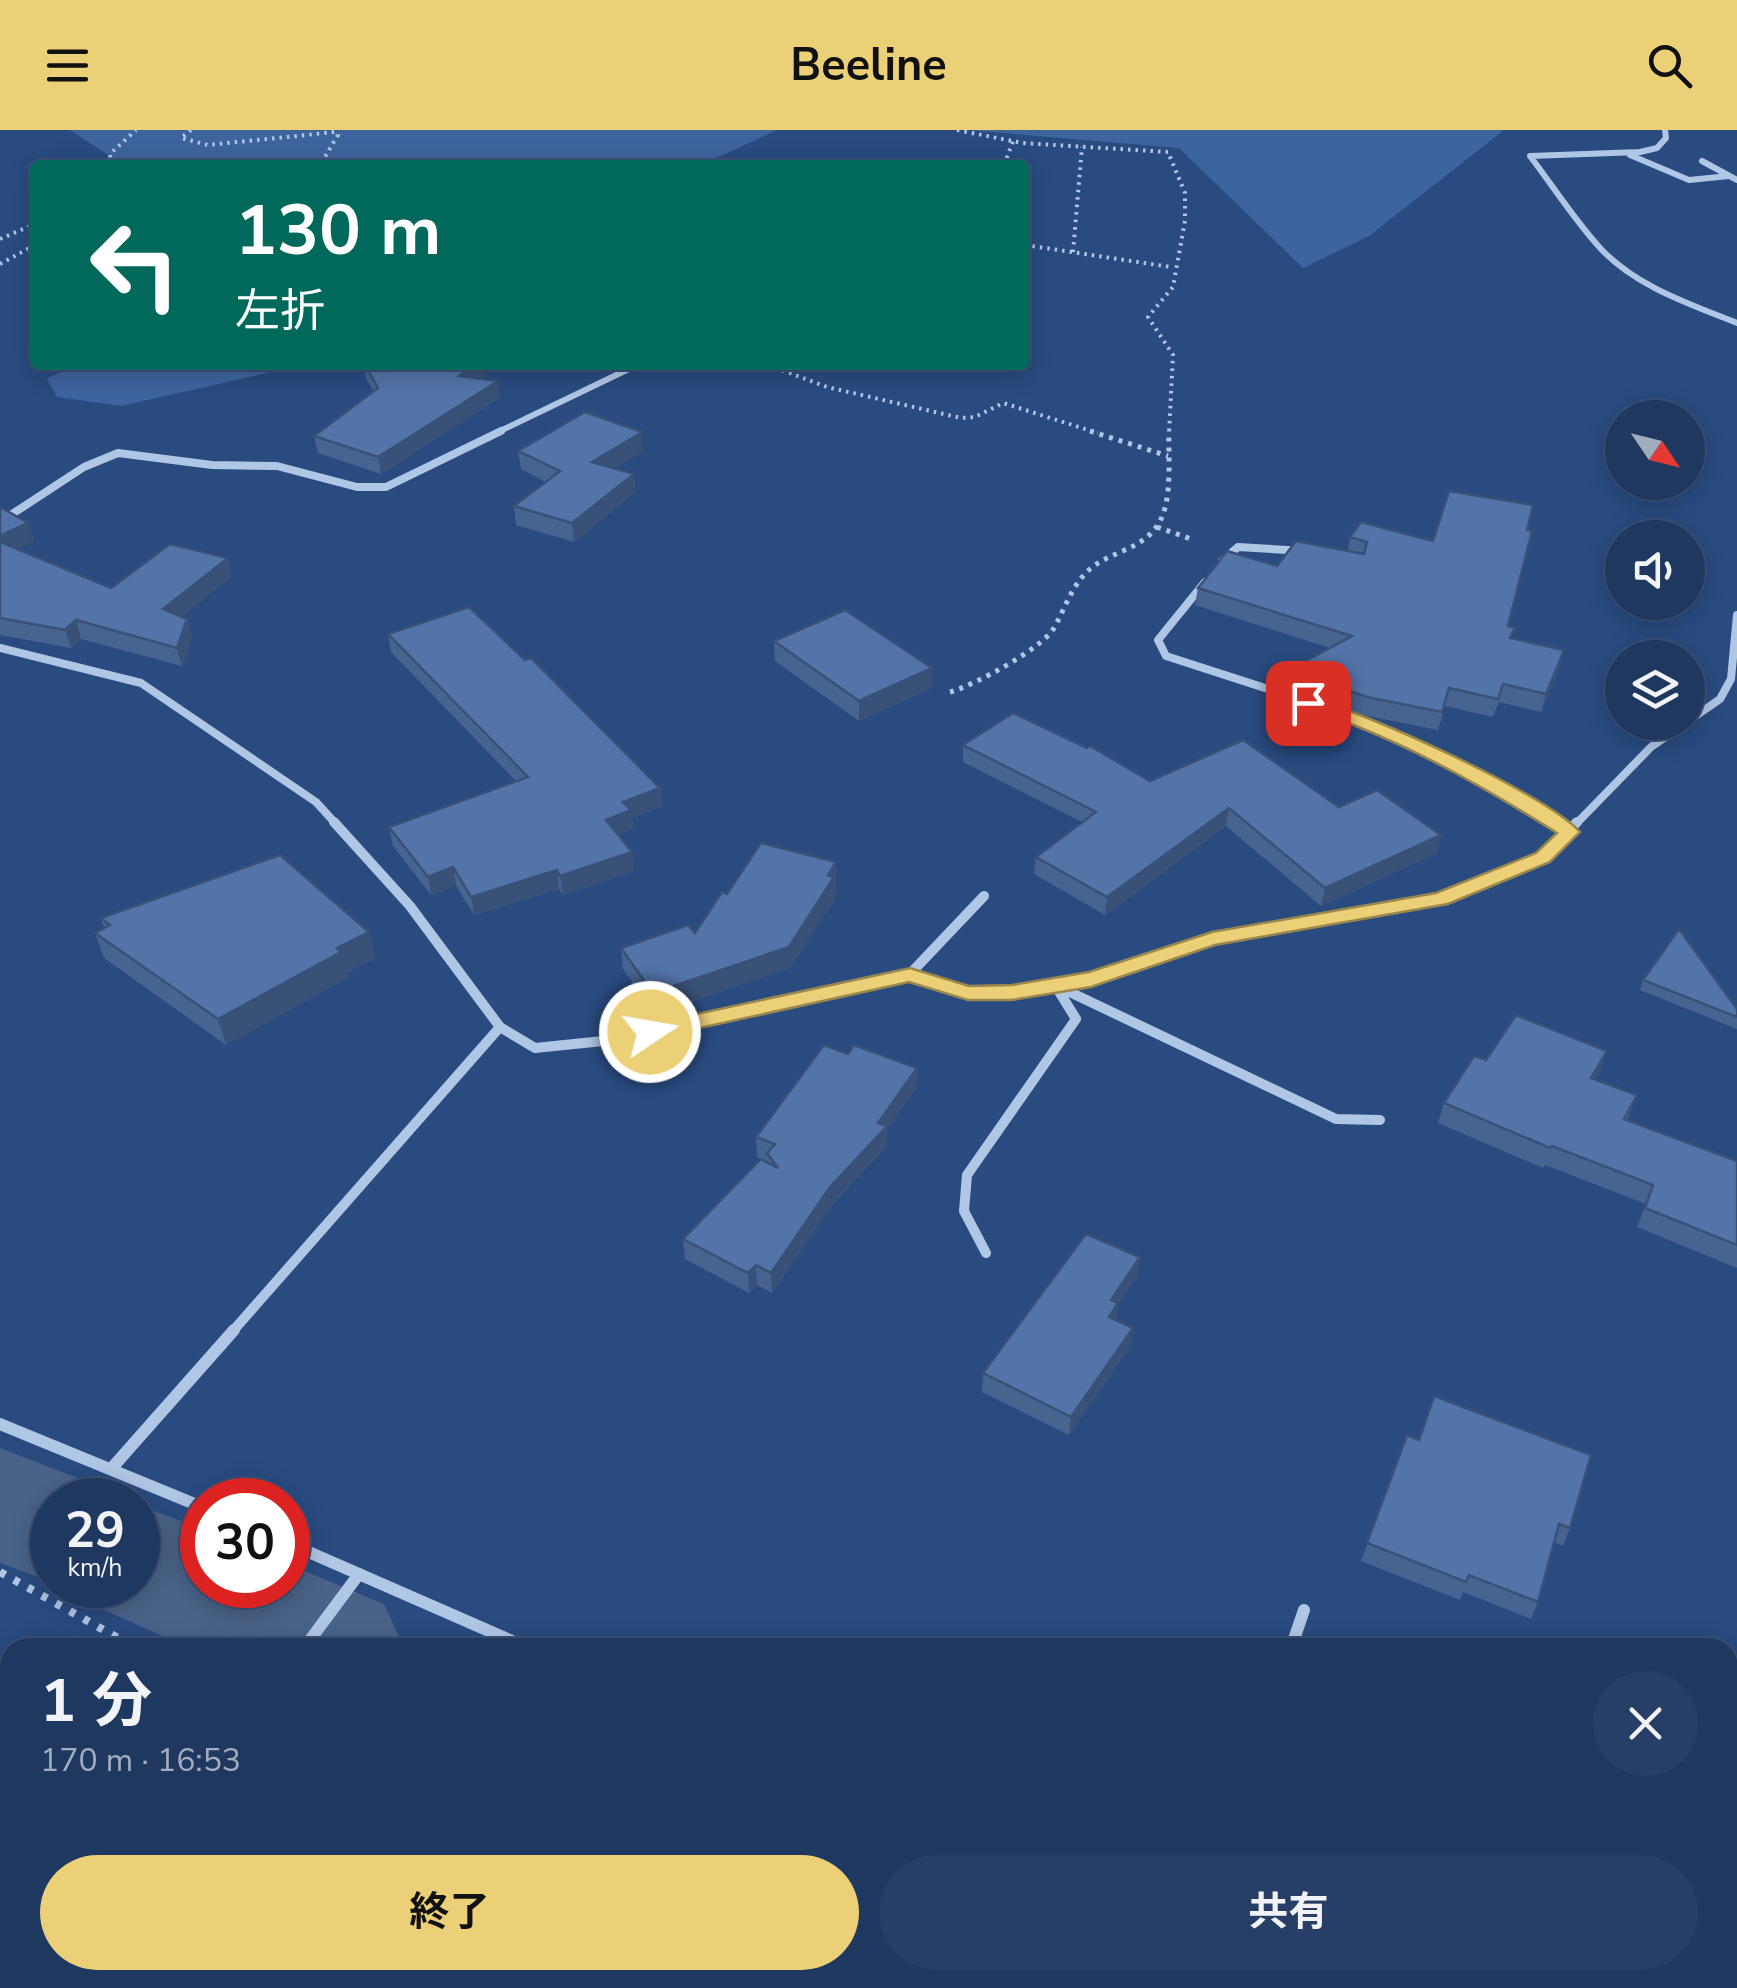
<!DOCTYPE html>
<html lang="ja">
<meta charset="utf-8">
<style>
body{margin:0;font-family:"Nunito Sans","Noto Sans JP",sans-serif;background:#273f66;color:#f1f3f6;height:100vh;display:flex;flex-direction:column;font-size:38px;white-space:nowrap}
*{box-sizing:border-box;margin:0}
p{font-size:32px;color:#a1acbd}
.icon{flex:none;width:55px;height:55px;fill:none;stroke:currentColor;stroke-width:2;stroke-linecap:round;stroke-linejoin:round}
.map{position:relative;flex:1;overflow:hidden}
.details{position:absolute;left:0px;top:1508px;width:1738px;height:352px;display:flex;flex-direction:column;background:#1f3860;border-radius:30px 30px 0 0;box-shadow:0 5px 25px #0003,0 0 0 2px #3c5275}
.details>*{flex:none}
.banner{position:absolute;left:30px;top:30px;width:1000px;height:210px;border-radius:10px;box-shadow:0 5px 25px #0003,0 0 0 2px #3c5275;background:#00695c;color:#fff;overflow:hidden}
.needle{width:65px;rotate:125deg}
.controls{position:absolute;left:1605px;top:270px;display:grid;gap:20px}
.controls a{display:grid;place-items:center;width:100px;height:100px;border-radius:50%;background:#1f3860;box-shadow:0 5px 25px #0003,0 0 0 2px #3c5275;font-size:50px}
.speed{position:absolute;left:30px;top:1348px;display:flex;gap:20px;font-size:50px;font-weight:700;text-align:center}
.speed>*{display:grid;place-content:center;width:130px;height:130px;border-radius:50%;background:#1f3860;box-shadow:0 5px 25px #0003,0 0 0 2px #3c5275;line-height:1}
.speed small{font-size:25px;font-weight:400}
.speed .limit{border:15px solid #d22;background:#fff;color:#111}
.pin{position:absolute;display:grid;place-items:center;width:85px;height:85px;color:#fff;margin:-42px;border-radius:20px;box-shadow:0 5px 15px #0006}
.me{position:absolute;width:110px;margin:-55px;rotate:78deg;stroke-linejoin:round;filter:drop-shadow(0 0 8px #0008)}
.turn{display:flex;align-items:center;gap:35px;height:210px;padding:0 40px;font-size:45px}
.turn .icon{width:130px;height:130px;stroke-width:2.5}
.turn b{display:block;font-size:70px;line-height:85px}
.round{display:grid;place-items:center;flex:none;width:105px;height:105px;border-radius:52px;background:#273f66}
.head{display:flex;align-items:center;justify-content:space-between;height:170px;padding:0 40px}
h1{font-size:60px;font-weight:700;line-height:75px}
.action{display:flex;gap:20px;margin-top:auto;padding:20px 40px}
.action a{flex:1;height:115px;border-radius:60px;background:#ecd078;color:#111;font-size:40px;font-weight:700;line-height:115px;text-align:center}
.action a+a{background:#273f66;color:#f1f3f6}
header{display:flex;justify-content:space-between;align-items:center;height:130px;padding:0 40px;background:#ecd078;color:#111;font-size:45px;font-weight:700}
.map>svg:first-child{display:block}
.green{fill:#3e649d}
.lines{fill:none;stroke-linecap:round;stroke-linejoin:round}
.river{fill:#4a6288;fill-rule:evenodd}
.path-far2{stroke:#b0c6e5;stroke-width:4;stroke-dasharray:2.5 5;stroke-linecap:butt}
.path-far1{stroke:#b0c6e5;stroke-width:5;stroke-dasharray:4 6;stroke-linecap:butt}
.path{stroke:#b0c6e5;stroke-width:8;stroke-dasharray:6 10;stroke-linecap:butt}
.street-far3{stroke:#b0c6e5;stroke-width:6}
.street-far2{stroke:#b0c6e5;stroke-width:8}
.street-far1{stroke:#b0c6e5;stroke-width:10}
.street{stroke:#b0c6e5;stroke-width:12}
.wall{fill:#476490}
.shaded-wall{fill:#395176}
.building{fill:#5274a8;stroke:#395176;stroke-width:2.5}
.route{fill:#ecd078;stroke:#99874e;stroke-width:2.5}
</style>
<header><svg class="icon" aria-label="menu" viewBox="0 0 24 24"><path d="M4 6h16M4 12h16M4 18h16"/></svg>Beeline<svg class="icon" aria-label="search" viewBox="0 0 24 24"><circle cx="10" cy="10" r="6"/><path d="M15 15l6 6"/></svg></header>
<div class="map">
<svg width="1737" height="1858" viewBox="0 0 1737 1858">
<rect width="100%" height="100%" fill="#294b80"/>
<g class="green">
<polygon points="70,0 777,0 701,35 123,35"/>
<polygon points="967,0 1504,0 1369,106 1303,138 1179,18"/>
<polygon points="72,235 285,235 271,242 121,276 57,267 47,249"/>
</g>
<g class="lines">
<g class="river">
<polygon points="0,1318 98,1356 105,1370 52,1370 52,1452 0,1433"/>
<polygon points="138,1375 202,1399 202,1455 288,1455 288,1434 384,1474 404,1518 189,1518 91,1474 82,1455 138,1455"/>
<polygon points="1034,1850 1203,1850 1206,1858 1037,1858"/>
</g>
<g class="path-far2">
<polyline points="191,0 181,8 208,15 335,2 338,5 320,35"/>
<polyline points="957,0 1022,13 1168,22 1185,63 1185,91 1173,157 1148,187 1173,225 1169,303"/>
<polyline points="111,35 110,24 136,0"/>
<polyline points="1004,35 1013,11"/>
<polyline points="0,109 35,94"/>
<polyline points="1025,115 1171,137"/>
<polyline points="1073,122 1082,17"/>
<polyline points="0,134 35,115"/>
<polyline points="768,235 827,257 961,288 975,287 1003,273 1098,303"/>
</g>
<g class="path-far1">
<polyline points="1090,301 1168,326"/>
<polyline points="1157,397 1194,410"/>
<path d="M950,562C973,556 1043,518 1054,498C1066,477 1071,456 1090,439C1111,421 1143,420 1159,393C1173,368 1168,328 1169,301"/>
</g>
<g class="path">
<polyline points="0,1442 136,1518"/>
<polyline points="832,1850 849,1858"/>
</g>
<g class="street-far3">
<path d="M1665,0L1666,8L1657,18L1640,22L1530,26C1553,56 1575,91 1601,119C1637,157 1690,174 1737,193"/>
<polyline points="1630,25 1689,50 1729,46"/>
<polyline points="1702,31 1737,50"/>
<polyline points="496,303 637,235"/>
</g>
<g class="street-far2">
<polyline points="0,392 84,337 118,323 212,335 277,336 357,357 386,357 501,301"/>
<polyline points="1222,431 1238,417 1304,421"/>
<polyline points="1205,452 1158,510 1166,526 1342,583 1500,659 1558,695"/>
<polyline points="0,518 141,553 316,672 337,695"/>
<polyline points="1575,695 1651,617 1720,569 1731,549 1737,485"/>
</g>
<g class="street-far1">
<polyline points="334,692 410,776 500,897 535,918 613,910 909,845 968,863 1012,862 1091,849 1212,809 1441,769 1543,727 1577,692"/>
<polyline points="1554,692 1570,702"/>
<polyline points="909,845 984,766"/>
<polyline points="986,1123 964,1081 967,1045 1076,889 1055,855 1336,989 1380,990"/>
<polyline points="232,1202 500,897"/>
</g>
<g class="street">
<polyline points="0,1294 202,1377"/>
<polyline points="111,1339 234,1200"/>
<polyline points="288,1413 528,1518"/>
<polyline points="304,1518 359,1444"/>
<polyline points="1291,1518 1304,1480"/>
<polyline points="1287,1850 1306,1858"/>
<polyline points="58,1858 63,1850"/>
</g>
</g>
<g class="wall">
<polygon points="364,235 487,244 481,249 500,267 381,344 318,323 314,306 374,261 366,249"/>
<polygon points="518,321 643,321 614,338 634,344 635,362 574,412 516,395 514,376 546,352 521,339"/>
<polygon points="0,379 28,393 34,411 16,419 111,458 232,446 181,487 187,489 192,508 182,536 81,509 71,518 0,505"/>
<polygon points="1527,400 1508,496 1512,508 1559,538 1541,582 1499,572 1493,587 1445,576 1438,600 1363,585 1286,558 1289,540 1330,518 1195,475 1198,458 1277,436 1348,420 1350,407 1433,411"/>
<polygon points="388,504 660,658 662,676 632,688 633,698 618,704 632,722 634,741 563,765 559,759 474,785 456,756 431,765 393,716 389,697 516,651 391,522"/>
<polygon points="774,511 932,538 931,558 859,591 775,531"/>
<polygon points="963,615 1150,651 1339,677 1441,705 1437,723 1321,776 1226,696 1105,785 1034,744 1036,727 1082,692 963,632"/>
<polygon points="836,732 835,768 790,838 655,884 623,839 621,818 695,803 727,764"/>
<polygon points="101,788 369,802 375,828 346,843 347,848 226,915 104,828 95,803 104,798"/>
<polygon points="1643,850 1737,879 1737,899 1640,860"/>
<polygon points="1607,921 1600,941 1595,949 1637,965 1627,990 1737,1031 1737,1138 1637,1097 1646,1074 1545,1035 1543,1038 1438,993 1444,973 1486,930"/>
<polygon points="848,924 917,938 916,958 887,999 887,1016 830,1077 772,1163 757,1155 749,1163 685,1129 683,1109 767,1032 757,1027 756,1007"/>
<polygon points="1140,1127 1137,1146 1118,1174 1116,1190 1133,1198 1130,1216 1069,1305 982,1262 983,1243"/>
<polygon points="1407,1305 1570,1398 1563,1416 1554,1412 1538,1472 1531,1489 1463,1462 1460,1470 1361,1431"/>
</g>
<g class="shaded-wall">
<polygon points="474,235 486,235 487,244 462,262 459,246"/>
<polygon points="498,251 500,267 381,344 378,327"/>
<polygon points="642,302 643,321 594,351 592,332"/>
<polygon points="634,344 635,362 574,412 572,393"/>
<polygon points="28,393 34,411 0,426 0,406"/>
<polygon points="228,428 232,446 168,498 163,479"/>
<polygon points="187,489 192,508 182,536 177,518"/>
<polygon points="76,490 81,509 71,518 65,500"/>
<polygon points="1564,520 1559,538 1541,582 1546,564"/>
<polygon points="932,538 931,558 859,591 859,571"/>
<polygon points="660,658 662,676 632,688 633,698 608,708 606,690 623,672"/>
<polygon points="1229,678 1226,696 1105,785 1107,767"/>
<polygon points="1441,705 1437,723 1321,776 1325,758"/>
<polygon points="632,722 634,741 563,765 560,746"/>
<polygon points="836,732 835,768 790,838 655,884 653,863 828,745"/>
<polygon points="453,737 456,756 431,765 428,747"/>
<polygon points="557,740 559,759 474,785 471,767"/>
<polygon points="369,802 375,828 346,843 347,848 226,915 218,889 337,818"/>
<polygon points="1607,921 1600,941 1584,967 1591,948"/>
<polygon points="917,938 916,958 887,999 887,1016 830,1077 772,1163 771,1143 830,1057 878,993"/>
<polygon points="1140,1127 1137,1146 1118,1174 1116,1192 1107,1205 1111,1170"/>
<polygon points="756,1135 757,1155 749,1163 748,1143"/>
<polygon points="1133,1198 1130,1216 1069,1305 1071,1287"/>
</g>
<g class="building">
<polygon points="365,235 474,235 459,246 498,251 378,327 314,306 378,258"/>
<polygon points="585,282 642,302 592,332 634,344 572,393 514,376 560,341 518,321"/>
<polygon points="1449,361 1533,375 1527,400 1532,401 1508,496 1515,498 1510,508 1564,520 1546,564 1503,554 1498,569 1449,558 1442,582 1367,567 1289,540 1352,506 1198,458 1227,421 1277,436 1296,411 1364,424 1367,412 1350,407 1361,392 1433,411"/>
<polygon points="2,378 28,393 0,406 0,379"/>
<polygon points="0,412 111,458 170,414 228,428 163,479 187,489 177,518 76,490 65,500 0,488"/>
<polygon points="469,477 525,530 531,528 660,658 623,672 631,680 606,690 632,722 560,746 557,740 471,767 453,737 428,747 389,697 528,647 388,504"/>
<polygon points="845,480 932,538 859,571 774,511"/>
<polygon points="1013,583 1087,618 1090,616 1150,651 1243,610 1339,677 1377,660 1441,705 1325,758 1229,678 1107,767 1036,727 1096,682 963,615"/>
<polygon points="761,713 836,732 828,745 834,747 789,817 653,863 621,818 688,795 695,803 722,762 727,764"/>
<polygon points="280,725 369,802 337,818 341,822 218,889 95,803 110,795 101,788"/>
<polygon points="1679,799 1737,879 1737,887 1643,850"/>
<polygon points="1516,885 1607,921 1591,948 1637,965 1624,989 1737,1031 1737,1115 1645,1078 1653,1055 1552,1016 1550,1018 1444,973 1474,926 1486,930"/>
<polygon points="824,915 848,924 854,915 917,938 878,993 887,996 830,1057 771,1143 756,1135 748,1143 683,1109 761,1029 778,1038 767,1023 775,1014 756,1007"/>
<polygon points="1086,1104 1140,1127 1111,1170 1118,1173 1109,1187 1133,1198 1071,1287 983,1243"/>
<polygon points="1434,1266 1591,1325 1570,1398 1559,1394 1538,1472 1469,1445 1466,1452 1367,1413 1407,1305 1419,1310"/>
</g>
<path class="route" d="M1308,567C1363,581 1545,663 1580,702L1550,732L1448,774L1215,815L1091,857L1012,870H968L909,852L650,909L639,902L650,894L910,838L969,856L1012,855L1089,842L1212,802L1436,763L1536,723L1557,703C1478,653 1391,604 1302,577V569Z"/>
</svg>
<div class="controls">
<a><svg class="needle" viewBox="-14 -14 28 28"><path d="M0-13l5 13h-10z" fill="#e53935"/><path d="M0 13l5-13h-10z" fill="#a1acbd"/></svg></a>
<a><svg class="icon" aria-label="sound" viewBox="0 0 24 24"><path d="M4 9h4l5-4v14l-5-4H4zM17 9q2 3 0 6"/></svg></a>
<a><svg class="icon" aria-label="layers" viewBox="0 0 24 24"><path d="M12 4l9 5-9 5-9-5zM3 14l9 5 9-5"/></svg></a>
</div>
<div class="speed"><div>29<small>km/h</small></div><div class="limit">30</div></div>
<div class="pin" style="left:1308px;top:573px;background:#d93025"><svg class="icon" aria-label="arrive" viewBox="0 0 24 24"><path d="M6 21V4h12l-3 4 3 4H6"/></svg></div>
<svg class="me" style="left:650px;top:902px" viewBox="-20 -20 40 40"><circle r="17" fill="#ecd078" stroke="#fff" stroke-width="3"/><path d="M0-11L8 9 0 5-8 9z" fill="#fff"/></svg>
<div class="banner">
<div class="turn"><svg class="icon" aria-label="left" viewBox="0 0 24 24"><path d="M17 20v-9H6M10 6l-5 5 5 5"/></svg><div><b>130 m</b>左折</div></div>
</div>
<section class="details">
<div class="head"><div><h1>1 分</h1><p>170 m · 16:53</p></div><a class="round"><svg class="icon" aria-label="close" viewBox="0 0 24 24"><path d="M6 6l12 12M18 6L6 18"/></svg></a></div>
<div class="action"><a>終了</a><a>共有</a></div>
</section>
</div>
